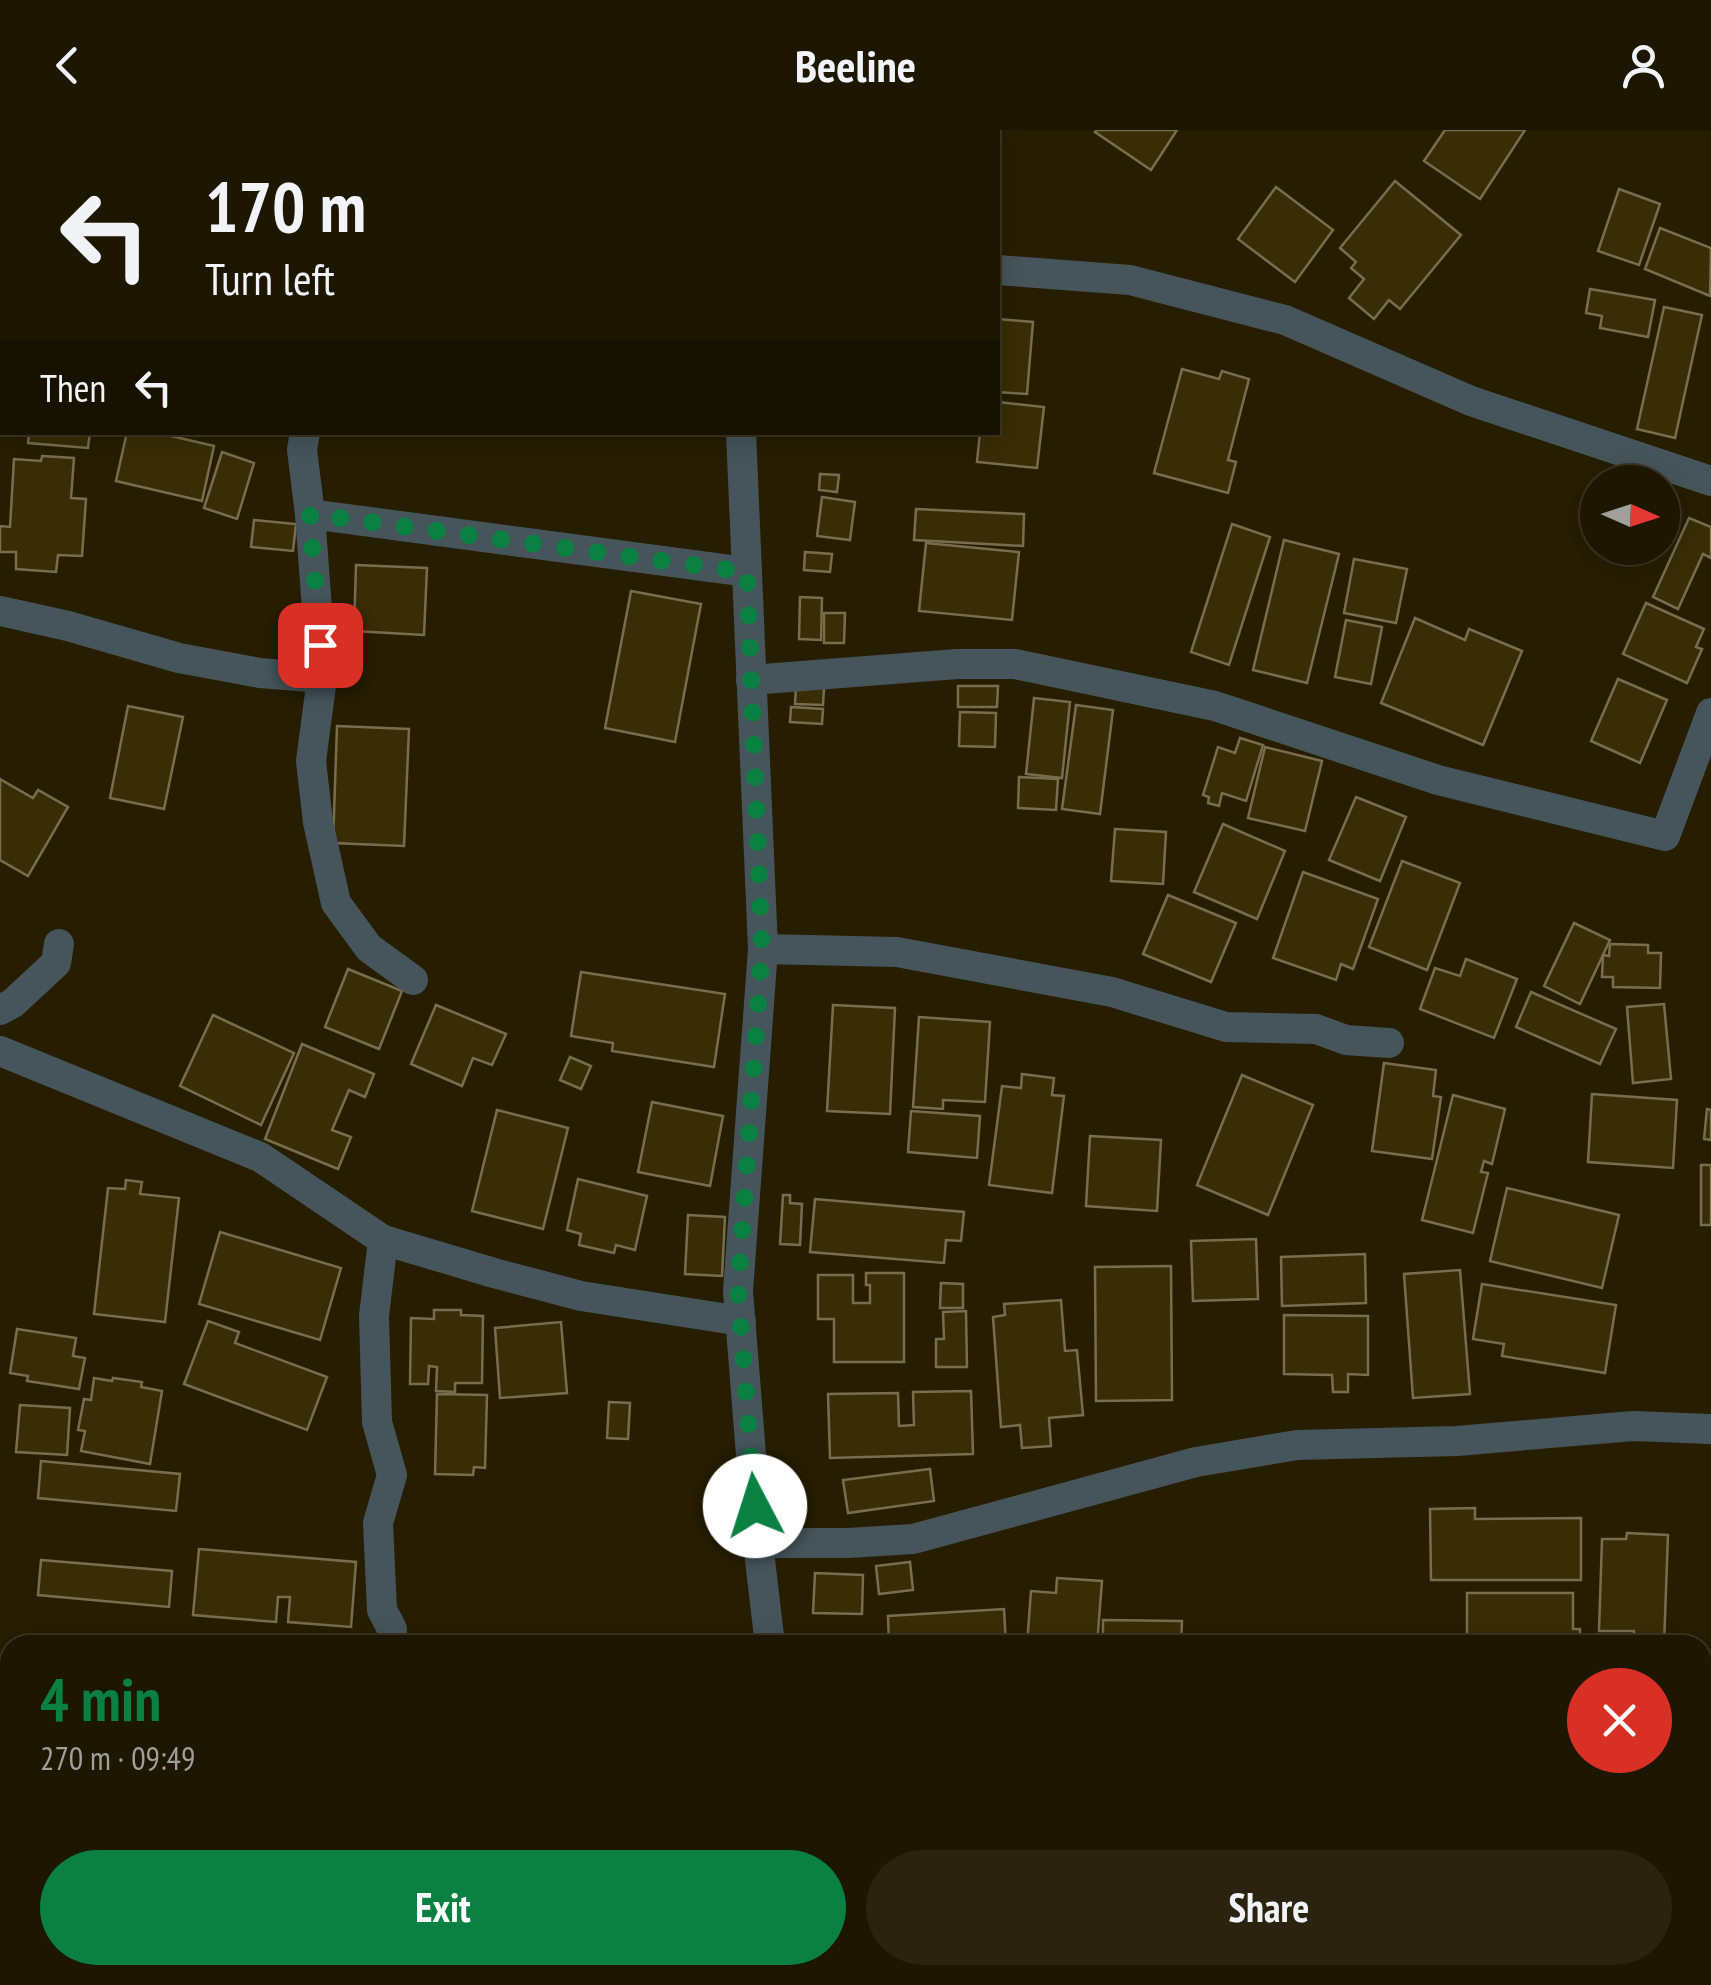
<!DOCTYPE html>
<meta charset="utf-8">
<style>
body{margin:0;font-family:"PT Sans Narrow",sans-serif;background:#2a230f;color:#f1f3f6;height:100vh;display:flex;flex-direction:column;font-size:38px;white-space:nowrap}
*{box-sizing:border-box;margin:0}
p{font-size:32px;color:#a09f99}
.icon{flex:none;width:55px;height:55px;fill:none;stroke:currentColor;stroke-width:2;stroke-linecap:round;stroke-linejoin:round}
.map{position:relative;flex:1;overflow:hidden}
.side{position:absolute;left:0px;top:1505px;width:1712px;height:350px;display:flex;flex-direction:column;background:#1d1600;border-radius:30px 30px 0 0;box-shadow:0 5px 25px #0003,0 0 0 2px #3b3522}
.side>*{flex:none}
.guide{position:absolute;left:0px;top:0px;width:1000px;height:305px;box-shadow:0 5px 25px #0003,0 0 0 2px #3b3522;background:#1d1600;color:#f1f3f6;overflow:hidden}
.needle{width:65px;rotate:93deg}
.tools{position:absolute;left:1580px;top:335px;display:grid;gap:20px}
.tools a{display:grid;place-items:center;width:100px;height:100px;border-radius:50%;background:#1d1600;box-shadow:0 5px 25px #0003,0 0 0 2px #3b3522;font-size:50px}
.pin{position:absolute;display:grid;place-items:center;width:85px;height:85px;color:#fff;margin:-42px;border-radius:20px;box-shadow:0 5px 15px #0006}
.me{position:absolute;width:110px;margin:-55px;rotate:355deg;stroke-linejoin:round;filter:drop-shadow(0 0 8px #0008)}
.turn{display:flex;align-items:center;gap:35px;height:210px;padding:0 40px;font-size:45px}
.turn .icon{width:130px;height:130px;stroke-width:2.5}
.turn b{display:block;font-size:70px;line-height:85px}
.then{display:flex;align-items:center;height:95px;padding:0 40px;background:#0003;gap:20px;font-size:38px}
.round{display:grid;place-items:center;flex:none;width:105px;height:105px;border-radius:52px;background:#2a230f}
.summary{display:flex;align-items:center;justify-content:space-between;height:170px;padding:0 40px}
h1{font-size:60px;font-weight:800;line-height:75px;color:#0b8043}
.action{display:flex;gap:20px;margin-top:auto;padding:20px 40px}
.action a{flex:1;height:115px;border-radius:60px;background:#0b8043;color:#fff;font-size:40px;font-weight:800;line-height:115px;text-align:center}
.action a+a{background:#2a230f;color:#f1f3f6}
header{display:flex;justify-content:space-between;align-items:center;height:130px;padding:0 40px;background:#1d1600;font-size:45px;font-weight:800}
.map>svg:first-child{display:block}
.building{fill:#382d06;stroke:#786e4e;stroke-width:2.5}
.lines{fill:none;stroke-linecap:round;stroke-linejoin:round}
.minor{stroke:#46555c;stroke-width:30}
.route{stroke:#0b8043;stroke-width:18;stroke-dasharray:0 32.4}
</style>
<header><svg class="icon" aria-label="back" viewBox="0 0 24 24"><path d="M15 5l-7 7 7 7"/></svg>Beeline<svg class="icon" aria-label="person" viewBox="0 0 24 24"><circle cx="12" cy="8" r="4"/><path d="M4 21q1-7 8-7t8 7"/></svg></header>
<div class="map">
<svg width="1711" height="1855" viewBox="0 0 1711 1855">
<rect width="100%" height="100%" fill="#271e00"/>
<g class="building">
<polygon points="60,0 123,0 123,2 59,2"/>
<rect x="393" y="0" width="77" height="2"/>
<rect x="619" y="0" width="113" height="2"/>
<polygon points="1097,0 1177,0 1151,40 1095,2"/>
<polygon points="1445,0 1525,0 1480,69 1424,31"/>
<polygon points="1395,51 1461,105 1400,179 1389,170 1374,189 1349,168 1364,149 1351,138 1356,132 1340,118"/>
<polygon points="1276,57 1333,100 1295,152 1238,109"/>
<polygon points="1619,59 1660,74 1639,135 1598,121"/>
<polygon points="1660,98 1711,118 1710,166 1645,139"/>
<polygon points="1590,159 1655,170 1648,207 1600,198 1602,186 1586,183"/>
<polygon points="1664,177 1702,185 1675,308 1637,299"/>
<polygon points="998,189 1033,192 1027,264 998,262"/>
<polygon points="1182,239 1219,249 1222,241 1249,249 1228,330 1236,332 1228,363 1154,343"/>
<polygon points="998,272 1044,277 1037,338 977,332 980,302 998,302"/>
<polygon points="90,302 88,318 28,313 29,304 18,303"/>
<polygon points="127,302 154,302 214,316 202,371 116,351"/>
<polygon points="222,322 254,333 237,389 204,378"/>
<polygon points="42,326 74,328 71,368 86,369 82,426 58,425 56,442 16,439 16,422 0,422 0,396 10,397 14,329 41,331"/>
<polygon points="820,344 839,345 837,362 819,360"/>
<polygon points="822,367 855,372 850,410 817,406"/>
<polygon points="916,379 1024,384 1023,416 914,410"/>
<polygon points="1689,388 1711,397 1711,428 1703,424 1678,479 1653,467"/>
<polygon points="254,390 296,394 293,421 251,417"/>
<polygon points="1232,394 1270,407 1229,535 1191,522"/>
<polygon points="1284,410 1339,424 1307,553 1253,540"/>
<polygon points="926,413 1019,422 1012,490 919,481"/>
<polygon points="805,422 832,424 830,442 804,440"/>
<polygon points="1354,429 1407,439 1396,493 1344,483"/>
<polygon points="356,435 427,438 424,505 354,501"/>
<polygon points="631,461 701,474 675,612 605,598"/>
<polygon points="800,467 822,468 821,510 799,509"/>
<polygon points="1646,473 1704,499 1696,517 1702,519 1687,553 1623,524"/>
<polygon points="824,483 845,483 844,513 824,513"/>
<polygon points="1415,488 1465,510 1469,499 1522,521 1483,615 1381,573"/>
<polygon points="1346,490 1382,497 1371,554 1335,547"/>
<polygon points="1618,549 1667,570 1640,633 1591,611"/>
<polygon points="796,556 824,558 823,575 795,574"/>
<polygon points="958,556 998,556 997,577 958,577"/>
<polygon points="1034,568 1070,572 1062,648 1026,644"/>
<polygon points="1076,575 1113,580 1100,684 1062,679"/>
<polygon points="128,576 183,587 164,679 110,668"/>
<polygon points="791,577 823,579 822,594 790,592"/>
<polygon points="960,582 996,583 995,617 959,616"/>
<polygon points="337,596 409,599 404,716 333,713"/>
<polygon points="1240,608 1263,615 1246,671 1222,663 1219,676 1208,673 1209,667 1203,665 1218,617 1235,623"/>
<polygon points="1265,617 1322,631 1305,701 1248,688"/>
<polygon points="1019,647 1058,649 1056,680 1018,678"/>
<polygon points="0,649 33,668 38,660 68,677 28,746 0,730"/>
<polygon points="1356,667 1406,687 1380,751 1329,730"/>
<polygon points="1223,694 1285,721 1257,789 1194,762"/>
<polygon points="1115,699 1166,702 1163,754 1111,751"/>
<polygon points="1402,731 1460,753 1427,840 1369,817"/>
<polygon points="1303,742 1378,769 1353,839 1341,834 1336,850 1273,828"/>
<polygon points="1168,765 1236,793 1211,852 1143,824"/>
<polygon points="1574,793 1610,810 1580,874 1544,856"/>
<polygon points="1610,814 1648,815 1648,823 1661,823 1660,858 1613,857 1613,847 1602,847 1603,825 1609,826"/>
<polygon points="1466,829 1517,849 1494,908 1420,879 1435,838 1460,846"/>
<polygon points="348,839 402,861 379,919 325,897"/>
<polygon points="581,842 725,864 714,937 612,921 613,913 571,906"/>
<polygon points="1531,862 1616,899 1600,934 1516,897"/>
<polygon points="1664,874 1671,949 1633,953 1627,877"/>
<polygon points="436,875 506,904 492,935 473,928 462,956 411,934"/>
<polygon points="833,875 895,878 890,984 827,981"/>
<polygon points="213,885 294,923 261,995 180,956"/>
<polygon points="919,887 990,892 985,972 943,970 943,979 913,977"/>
<polygon points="302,914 374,944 365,967 349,960 332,1000 351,1007 338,1039 265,1009"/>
<polygon points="570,927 591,936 581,959 560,950"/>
<polygon points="1384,933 1436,940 1433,966 1441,967 1432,1029 1372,1021"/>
<polygon points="1022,944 1054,948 1052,965 1064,966 1052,1063 989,1055 1002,956 1021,958"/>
<polygon points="1242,945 1313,975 1268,1085 1197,1055"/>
<polygon points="1592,964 1677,970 1673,1038 1588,1032"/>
<polygon points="1453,965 1505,979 1492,1034 1484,1031 1481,1042 1488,1043 1473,1103 1422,1090"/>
<polygon points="652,972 723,986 710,1056 638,1042"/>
<polygon points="1707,979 1711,980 1711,1010 1704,1009"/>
<polygon points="497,980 568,998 543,1099 472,1081"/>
<polygon points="911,981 980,986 977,1028 908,1022"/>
<polygon points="1090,1006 1161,1010 1157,1081 1086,1076"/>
<rect x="1701" y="1035" width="10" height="60"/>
<polygon points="578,1049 647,1066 635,1120 616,1115 614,1123 579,1115 581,1104 567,1100"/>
<polygon points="126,1050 142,1052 140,1064 179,1068 165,1192 94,1184 108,1058 125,1059"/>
<polygon points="1507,1058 1619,1085 1602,1158 1490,1131"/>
<polygon points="783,1065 790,1065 790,1073 802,1074 800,1115 780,1114"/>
<polygon points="815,1069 964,1082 961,1111 946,1110 944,1133 810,1122"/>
<polygon points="688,1085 725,1087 722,1146 685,1144"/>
<polygon points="220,1102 341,1138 320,1210 199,1174"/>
<polygon points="1256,1109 1258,1169 1193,1171 1191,1111"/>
<polygon points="1365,1124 1366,1173 1282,1176 1281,1127"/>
<polygon points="1171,1136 1172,1270 1096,1271 1095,1137"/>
<polygon points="1460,1140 1470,1264 1413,1268 1404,1144"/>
<polygon points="866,1143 904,1143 904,1232 834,1232 834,1189 818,1189 818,1145 853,1145 853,1173 870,1173 870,1155 866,1155"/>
<polygon points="941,1153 963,1154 963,1178 940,1178"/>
<polygon points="1482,1154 1616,1175 1605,1243 1502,1226 1504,1214 1473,1209"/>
<polygon points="1061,1170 1065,1221 1077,1220 1083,1285 1049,1288 1051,1316 1022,1318 1020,1295 1001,1297 993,1187 1005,1185 1004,1174"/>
<polygon points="434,1180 461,1180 461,1185 483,1186 482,1253 455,1253 455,1262 436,1261 437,1237 429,1236 428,1254 410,1254 411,1188 434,1189"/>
<polygon points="966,1181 967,1237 936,1237 936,1209 944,1209 943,1182"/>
<polygon points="1284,1185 1368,1186 1368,1245 1348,1244 1348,1262 1333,1262 1332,1245 1284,1244"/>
<polygon points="208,1191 239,1202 235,1213 327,1247 307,1300 184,1254"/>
<polygon points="561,1192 567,1263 500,1268 495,1198"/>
<polygon points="17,1199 76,1208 73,1226 85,1228 79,1259 27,1251 28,1246 10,1243"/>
<polygon points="94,1248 112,1251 113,1248 142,1252 141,1257 162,1261 150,1334 81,1321 85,1301 78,1300 84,1269 91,1270"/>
<polygon points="971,1261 973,1324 830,1328 828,1264 898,1263 899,1296 914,1295 913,1262"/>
<polygon points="437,1264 487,1265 485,1338 474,1337 473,1345 435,1344"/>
<polygon points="609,1272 630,1273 628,1309 607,1308"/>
<polygon points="20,1275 70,1278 67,1325 16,1322"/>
<polygon points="41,1331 180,1344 176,1381 38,1368"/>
<polygon points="930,1339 934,1371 848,1383 843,1350"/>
<polygon points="1475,1378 1475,1389 1581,1388 1581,1450 1431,1450 1430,1379"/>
<polygon points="1627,1403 1668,1405 1664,1515 1634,1515 1634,1501 1599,1501 1602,1409 1626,1409"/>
<polygon points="199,1419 356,1432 351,1497 288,1492 290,1467 278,1467 276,1492 193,1485"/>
<polygon points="41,1430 172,1441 169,1477 38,1465"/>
<polygon points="910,1432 913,1460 879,1464 876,1436"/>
<polygon points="815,1443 863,1445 862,1484 813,1483"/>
<polygon points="1057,1448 1102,1451 1097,1515 1027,1515 1031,1461 1056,1463"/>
<polygon points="1467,1463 1573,1463 1573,1499 1580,1499 1580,1515 1467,1515"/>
<polygon points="1004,1479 1006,1515 889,1515 888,1486"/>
<polygon points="1103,1490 1182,1491 1181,1515 1103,1515"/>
<polygon points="0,1781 10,1783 10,1845 28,1845 26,1855 0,1855"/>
<polygon points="182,1845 262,1845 257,1855 177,1855"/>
<polygon points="510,1845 586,1845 585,1855 509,1855"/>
<polygon points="646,1845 730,1845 729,1855 690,1855 646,1850"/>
<polygon points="759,1845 794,1845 794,1851 759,1850"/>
<rect x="969" y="1845" width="60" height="10"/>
<rect x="1069" y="1845" width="45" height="10"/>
<rect x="1120" y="1845" width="76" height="10"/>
<polygon points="1386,1845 1461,1845 1461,1855 1385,1855"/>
<polygon points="1470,1845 1547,1845 1569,1849 1568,1855 1469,1855"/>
</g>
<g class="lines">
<g class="minor">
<polyline points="328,2 328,0"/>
<polyline points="755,2 755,0"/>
<polyline points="998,140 1130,150 1285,190 1471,271 1711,351"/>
<polyline points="305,302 302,320 310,384 747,442"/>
<polyline points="741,302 763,819 738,1161 758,1413 770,1515"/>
<polyline points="310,384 322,548 311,631 318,692 336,773 369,818 413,850"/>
<polyline points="0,481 68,496 179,528 260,543 322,548"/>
<polyline points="751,550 957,534 1015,534 1215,576 1438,650 1665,706 1711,583"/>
<polyline points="763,819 897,822 1112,862 1226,897 1316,899 1346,910 1389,913"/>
<polyline points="0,880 13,873 56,833 59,814"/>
<polyline points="0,921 260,1027 383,1110 494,1143 581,1166 741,1191"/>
<polyline points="383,1110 374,1186 377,1292 392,1345 378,1393 382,1480 392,1499 391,1515"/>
<polyline points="758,1413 848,1413 913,1409 1196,1332 1297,1315 1457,1311 1633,1296 1711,1299"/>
<polyline points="0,1548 10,1625"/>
<polyline points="1702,1590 1711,1590"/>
<polyline points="0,1714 10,1714"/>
<polyline points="809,1845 809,1855"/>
<polyline points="1229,1845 1229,1855"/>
</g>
</g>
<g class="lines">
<polyline class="route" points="320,515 310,384 747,442 762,819 738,1161 755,1376"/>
</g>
</svg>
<div class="tools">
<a><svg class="needle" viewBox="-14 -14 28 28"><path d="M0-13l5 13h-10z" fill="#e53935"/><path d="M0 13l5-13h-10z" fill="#a09f99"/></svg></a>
</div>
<div class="pin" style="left:320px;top:515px;background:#d93025"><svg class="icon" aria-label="arrive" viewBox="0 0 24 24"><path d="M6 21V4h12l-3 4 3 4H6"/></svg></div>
<svg class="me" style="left:755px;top:1376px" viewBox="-20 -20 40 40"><circle r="19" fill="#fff"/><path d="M0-13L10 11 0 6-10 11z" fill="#0b8043"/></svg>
<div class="guide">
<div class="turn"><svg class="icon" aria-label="left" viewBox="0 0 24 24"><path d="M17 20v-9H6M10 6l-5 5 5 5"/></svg><div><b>170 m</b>Turn left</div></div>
<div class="then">Then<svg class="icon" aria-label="left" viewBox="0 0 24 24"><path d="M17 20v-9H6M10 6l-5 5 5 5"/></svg></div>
</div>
<section class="side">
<div class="summary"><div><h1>4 min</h1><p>270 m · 09:49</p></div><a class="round" style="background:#d93025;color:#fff"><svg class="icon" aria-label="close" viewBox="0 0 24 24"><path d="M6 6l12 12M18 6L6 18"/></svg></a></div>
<div class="action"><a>Exit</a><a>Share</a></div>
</section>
</div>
